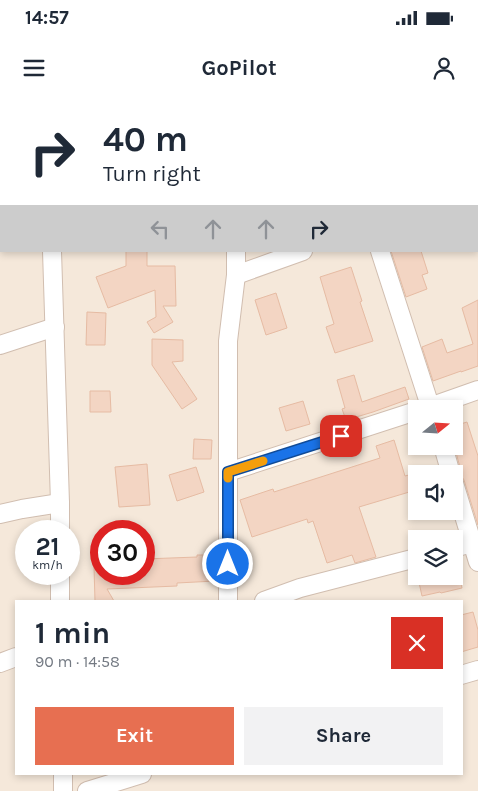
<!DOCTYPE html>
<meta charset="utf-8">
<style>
body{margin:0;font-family:Karla,sans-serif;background:#f2f2f3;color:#1f2937;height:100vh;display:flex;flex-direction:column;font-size:19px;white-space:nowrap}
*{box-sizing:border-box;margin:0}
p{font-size:16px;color:#747a83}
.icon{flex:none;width:28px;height:28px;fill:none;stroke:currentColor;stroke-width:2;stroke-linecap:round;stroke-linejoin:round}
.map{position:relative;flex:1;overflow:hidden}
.sheet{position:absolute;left:15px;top:500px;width:448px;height:175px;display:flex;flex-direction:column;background:#fff;border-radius:0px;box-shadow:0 2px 8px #0003}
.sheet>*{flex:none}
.banner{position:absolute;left:0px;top:0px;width:479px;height:152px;box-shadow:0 2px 8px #0003;background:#fff;color:#1f2937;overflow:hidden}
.needle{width:32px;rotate:72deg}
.buttons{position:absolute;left:408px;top:300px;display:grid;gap:10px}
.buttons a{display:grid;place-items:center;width:55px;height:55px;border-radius:0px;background:#fff;box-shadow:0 2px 8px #0003;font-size:25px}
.speed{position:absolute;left:15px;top:420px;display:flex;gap:10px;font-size:25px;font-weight:700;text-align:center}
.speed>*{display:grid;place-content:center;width:65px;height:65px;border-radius:50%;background:#fff;box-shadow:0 2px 8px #0003;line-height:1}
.speed small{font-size:12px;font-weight:400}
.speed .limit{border:8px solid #d22;background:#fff;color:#111}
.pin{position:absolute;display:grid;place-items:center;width:42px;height:42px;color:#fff;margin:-21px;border-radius:10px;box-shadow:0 2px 8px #0006}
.me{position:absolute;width:55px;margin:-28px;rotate:0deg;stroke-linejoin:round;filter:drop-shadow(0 0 4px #0008)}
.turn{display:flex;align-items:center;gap:18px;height:105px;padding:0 20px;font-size:22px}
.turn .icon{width:65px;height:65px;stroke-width:2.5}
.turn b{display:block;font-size:35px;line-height:42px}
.lanes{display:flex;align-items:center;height:48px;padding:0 20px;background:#0003;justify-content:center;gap:25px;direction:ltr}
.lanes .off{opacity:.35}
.round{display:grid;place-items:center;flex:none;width:52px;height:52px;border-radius:0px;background:#f2f2f3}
.summary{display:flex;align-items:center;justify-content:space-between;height:85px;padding:0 20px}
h1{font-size:30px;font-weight:700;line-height:38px}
.action{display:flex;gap:10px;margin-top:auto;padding:10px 20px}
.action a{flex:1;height:58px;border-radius:0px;background:#e76f51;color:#fff;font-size:20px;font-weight:700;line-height:58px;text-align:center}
.action a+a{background:#f2f2f3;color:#1f2937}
.status{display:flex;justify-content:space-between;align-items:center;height:35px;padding:0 25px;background:#fff;direction:ltr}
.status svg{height:14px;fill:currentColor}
header{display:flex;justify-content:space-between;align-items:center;height:65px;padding:0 20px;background:#fff;font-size:22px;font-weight:700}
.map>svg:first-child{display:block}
.residential{fill:#f5e8da;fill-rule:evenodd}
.building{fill:#f3d5c3;stroke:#e6bba3}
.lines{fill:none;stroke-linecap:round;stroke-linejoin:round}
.street-casing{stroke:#d1beb0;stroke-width:20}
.street{stroke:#fff;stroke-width:18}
.route-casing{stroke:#114b97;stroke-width:12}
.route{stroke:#1a73e8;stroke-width:9}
.slow{stroke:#f59e0b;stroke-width:9}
</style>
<div class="status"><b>14:57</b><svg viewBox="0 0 49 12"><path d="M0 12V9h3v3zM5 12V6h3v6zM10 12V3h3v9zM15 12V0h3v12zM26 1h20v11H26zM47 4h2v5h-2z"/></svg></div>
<header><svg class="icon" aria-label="menu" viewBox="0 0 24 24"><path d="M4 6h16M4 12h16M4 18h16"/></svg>GoPilot<svg class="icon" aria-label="person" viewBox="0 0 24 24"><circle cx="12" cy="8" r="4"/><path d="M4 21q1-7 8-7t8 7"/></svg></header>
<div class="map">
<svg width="478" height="691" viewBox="0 0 478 691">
<rect width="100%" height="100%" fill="#fdf6ec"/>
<path class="residential" d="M0,0H478V691H0ZM1,1H478V151H1ZM416,309H454V346H416ZM416,374H454V411H416ZM26,431H69V474H26ZM101,431H144V474H101ZM416,439H454V476H416ZM16,501H461V674H16Z"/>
<g class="building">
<polygon points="126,151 147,151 147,166 175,166 176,206 163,206 173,222 154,233 147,222 156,217 155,190 108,208 96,177 126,166"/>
<polygon points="391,151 421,151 428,173 422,175 427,189 406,197"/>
<polygon points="351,167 362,201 360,202 373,241 335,253 326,227 334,224 320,177"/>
<polygon points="276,193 287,228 266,235 255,200"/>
<polygon points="478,200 478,266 461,272 461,271 433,281 422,247 442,239 447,253 473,244 462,208"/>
<polygon points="87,212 106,213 105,245 86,245"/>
<polygon points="152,239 183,240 183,261 172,262 197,299 182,309 152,265"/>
<polygon points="354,275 362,302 405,287 409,299 373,312 346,320 342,309 345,308 337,280"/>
<polygon points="90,291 110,291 111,312 90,312"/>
<polygon points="303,301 310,324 286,331 279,308"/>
<polygon points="467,322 478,356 478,425 464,380 461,375 461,371 454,345 454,326"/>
<polygon points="194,339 212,340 211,359 193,359"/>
<polygon points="394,340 405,376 416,373 416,390 359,407 376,457 355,463 352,455 327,463 313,421 308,423 307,419 252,437 240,400 273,389 274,392 380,358 376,346"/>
<polygon points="147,364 150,405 119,407 115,367"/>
<polygon points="438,366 440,374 423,374 422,371"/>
<polygon points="196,367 204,392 177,401 169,375"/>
<polygon points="197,455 214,455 215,481 177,483 177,486 107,489 114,501 95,501 94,467 98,474 144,474 144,459 197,457"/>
<polygon points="426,476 459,476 462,488 441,493 440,492 422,496 418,478"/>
<polygon points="473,512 478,530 478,547 461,552 461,515"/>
</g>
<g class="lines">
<defs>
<g id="street">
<polyline points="42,0 42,1"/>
<polyline points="96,0 98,1"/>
<polyline points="333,0 334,1"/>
<polyline points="471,0 471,1"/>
<polyline points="219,1 223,0"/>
<polyline points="478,22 478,24"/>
<polyline points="0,73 1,73"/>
<polyline points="52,151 60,403 60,431"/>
<polyline points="380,151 431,309"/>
<polyline points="236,175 303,151"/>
<polyline points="0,245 55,227"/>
<polyline points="424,309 478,290"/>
<polyline points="443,346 451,374"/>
<polyline points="228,372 416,311"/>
<polyline points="454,383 478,462"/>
<polyline points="0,414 22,409 60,403"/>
<polyline points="454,448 478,441"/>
<polyline points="60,501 60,474"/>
<polyline points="228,501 228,241 236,175 236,151"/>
<polyline points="264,501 300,488 416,458"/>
<polyline points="0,563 16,557"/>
<polyline points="461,575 478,570"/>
<polyline points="63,674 63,691"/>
<polyline points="87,691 142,674"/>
</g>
</defs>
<use href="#street" class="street-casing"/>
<use href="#street" class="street"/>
</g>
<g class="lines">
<defs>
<polyline id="route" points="228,464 228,372 341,336"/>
</defs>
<use href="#route" class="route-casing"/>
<use href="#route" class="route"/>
<polyline class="slow" points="228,378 228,372 263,361"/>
</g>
</svg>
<div class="buttons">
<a><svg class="needle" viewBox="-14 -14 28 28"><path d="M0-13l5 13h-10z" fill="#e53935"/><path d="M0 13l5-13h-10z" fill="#747a83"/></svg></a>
<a><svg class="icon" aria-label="sound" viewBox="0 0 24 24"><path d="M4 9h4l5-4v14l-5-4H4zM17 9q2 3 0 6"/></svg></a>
<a><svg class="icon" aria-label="layers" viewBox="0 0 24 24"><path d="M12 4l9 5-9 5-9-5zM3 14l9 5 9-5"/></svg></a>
</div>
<div class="speed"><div>21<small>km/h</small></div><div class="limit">30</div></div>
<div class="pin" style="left:341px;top:336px;background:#d93025"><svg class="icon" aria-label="arrive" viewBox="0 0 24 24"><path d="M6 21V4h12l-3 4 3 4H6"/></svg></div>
<svg class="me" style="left:228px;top:464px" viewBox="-20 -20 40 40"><circle r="17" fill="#1a73e8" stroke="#fff" stroke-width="3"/><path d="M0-11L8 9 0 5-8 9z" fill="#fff"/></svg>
<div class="banner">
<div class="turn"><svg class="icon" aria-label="right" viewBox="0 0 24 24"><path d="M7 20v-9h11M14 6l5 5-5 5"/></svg><div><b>40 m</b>Turn right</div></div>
<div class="lanes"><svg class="icon off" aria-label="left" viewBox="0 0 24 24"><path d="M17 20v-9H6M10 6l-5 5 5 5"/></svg><svg class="icon off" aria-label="ahead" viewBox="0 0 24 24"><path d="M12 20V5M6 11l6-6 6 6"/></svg><svg class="icon off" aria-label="ahead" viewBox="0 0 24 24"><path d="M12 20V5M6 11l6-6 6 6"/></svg><svg class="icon" aria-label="right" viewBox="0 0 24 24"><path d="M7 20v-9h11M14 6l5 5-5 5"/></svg></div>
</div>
<section class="sheet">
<div class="summary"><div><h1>1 min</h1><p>90 m · 14:58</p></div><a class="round" style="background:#d93025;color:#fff"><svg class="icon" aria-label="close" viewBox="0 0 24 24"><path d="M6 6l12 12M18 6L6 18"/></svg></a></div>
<div class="action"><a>Exit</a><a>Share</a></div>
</section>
</div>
